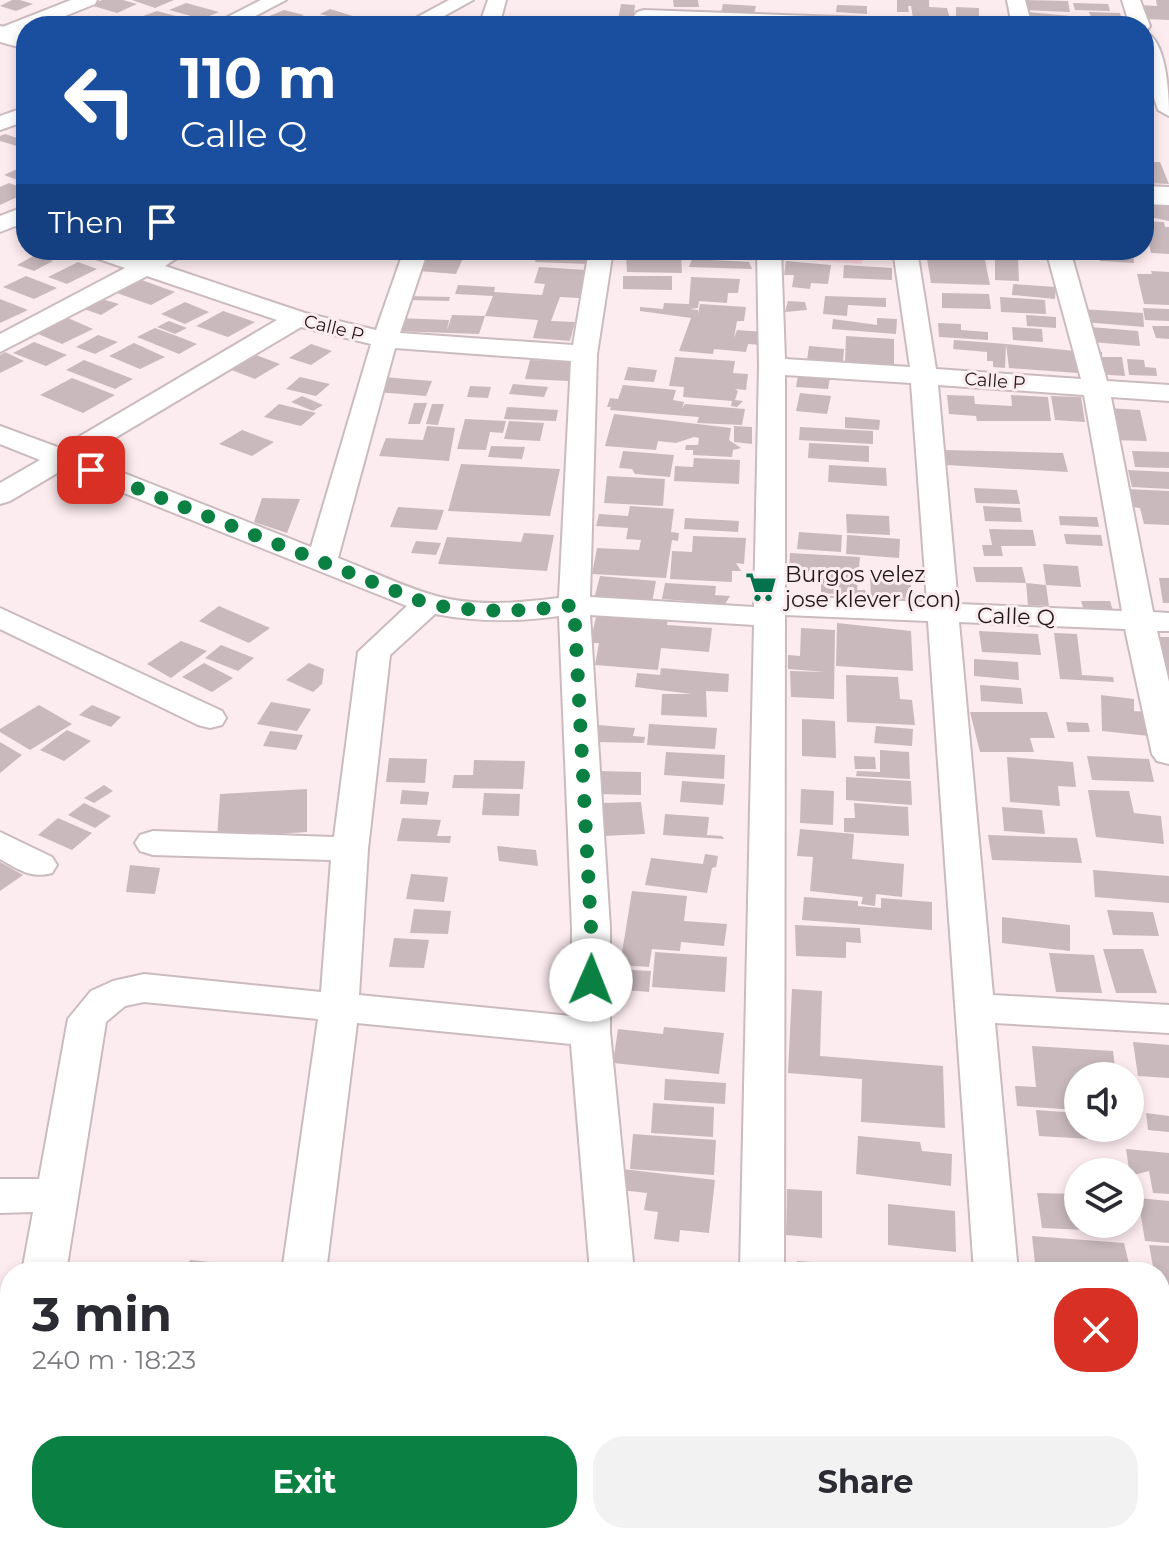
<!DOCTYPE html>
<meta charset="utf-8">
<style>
body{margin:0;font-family:Montserrat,sans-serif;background:#f2f2f3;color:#2b2b33;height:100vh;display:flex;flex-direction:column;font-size:30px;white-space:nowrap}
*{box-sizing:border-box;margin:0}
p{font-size:26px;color:#7c7c81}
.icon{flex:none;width:44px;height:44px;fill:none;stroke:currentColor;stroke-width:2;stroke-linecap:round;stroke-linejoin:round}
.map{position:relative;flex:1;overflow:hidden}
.sheet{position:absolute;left:0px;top:1262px;width:1170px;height:282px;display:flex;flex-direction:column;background:#fff;border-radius:32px 32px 0 0;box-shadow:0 4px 12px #0003}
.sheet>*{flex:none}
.hud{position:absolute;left:16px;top:16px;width:1138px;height:244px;border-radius:32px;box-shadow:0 4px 12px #0003;background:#1a4fa0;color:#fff;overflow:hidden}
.fabs{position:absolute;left:1064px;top:1062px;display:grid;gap:16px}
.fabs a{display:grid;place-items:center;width:80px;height:80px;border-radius:50%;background:#fff;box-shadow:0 4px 12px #0003;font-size:40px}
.pin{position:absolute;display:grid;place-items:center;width:68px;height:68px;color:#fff;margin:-34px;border-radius:16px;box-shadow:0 4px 12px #0006}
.me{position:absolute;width:88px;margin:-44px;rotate:1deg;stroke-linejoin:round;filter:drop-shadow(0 0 6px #0008)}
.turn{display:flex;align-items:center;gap:28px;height:168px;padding:0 32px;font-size:36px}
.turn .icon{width:104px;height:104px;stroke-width:2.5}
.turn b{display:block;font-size:56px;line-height:68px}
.then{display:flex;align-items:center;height:76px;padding:0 32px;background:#0003;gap:16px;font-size:30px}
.round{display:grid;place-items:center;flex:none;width:84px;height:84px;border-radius:32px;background:#f2f2f3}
.headline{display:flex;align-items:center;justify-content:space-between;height:136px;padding:0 32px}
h1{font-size:48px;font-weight:700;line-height:60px}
.button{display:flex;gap:16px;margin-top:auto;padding:16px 32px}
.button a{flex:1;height:92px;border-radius:32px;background:#0b8043;color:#fff;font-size:32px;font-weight:700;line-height:92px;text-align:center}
.button a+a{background:#f2f2f3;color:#2b2b33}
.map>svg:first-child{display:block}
.green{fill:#fbd2dd}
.building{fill:#c9b9bd}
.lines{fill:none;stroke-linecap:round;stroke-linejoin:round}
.street-casing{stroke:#cbbbbf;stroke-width:4}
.secondary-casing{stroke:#cbbbbf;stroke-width:4}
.street{fill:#fff;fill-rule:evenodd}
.secondary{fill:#fff;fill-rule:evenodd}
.route{stroke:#0b8043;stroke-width:14;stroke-dasharray:0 25.2}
.labels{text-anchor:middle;stroke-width:6;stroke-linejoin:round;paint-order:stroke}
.far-street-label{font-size:18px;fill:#211b1c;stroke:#fcebef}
.poi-label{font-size:22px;fill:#211b1c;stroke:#fcebef;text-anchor:start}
.street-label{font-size:22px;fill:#211b1c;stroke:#fcebef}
</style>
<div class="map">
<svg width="1169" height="1543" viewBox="0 0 1169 1543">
<rect width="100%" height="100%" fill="#fcebef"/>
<polygon class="green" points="795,250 863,250 862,264 795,259"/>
<g class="building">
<polygon points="12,0 20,0 33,4 16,11 0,6"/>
<polygon points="102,0 123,0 137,4 117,13 90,5"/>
<polygon points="132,0 174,0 155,8"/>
<polygon points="673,0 698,0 699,7 674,7"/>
<polygon points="897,0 929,0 929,7 947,8 950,19 913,18 911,6 908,6 909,12 897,12"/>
<polygon points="1024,0 1068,1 1070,12 1025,10"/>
<polygon points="1156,0 1169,0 1169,20 1144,19 1140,5 1157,6"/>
<polygon points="186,3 219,12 202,19 169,10"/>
<polygon points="1073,3 1108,4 1110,11 1075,10"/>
<polygon points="621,4 635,5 633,21 618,20"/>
<polygon points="723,4 756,6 754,14 721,13"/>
<polygon points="837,5 867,6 867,14 836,12"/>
<polygon points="956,7 979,8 979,19 956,18"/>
<polygon points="330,9 353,16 343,20 320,14"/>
<polygon points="284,10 304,15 281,25 260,20"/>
<polygon points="157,11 183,18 164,26 138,18"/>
<polygon points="1028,12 1070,16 1071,26 1030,25"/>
<polygon points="1089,12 1120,13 1124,26 1078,26 1077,20 1092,20"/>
<polygon points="527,19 565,20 563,26 525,26"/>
<polygon points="5,134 26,141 26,142 17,146 0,141 0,136"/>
<polygon points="1144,162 1160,162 1169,184 1144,183"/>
<polygon points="26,165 26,183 4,175"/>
<polygon points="9,183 26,189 26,193 0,205 0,187"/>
<polygon points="1144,203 1169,205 1169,221 1144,216"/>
<polygon points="1144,221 1164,222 1165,227 1169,227 1169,254 1151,253"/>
<polygon points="537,250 591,252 588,264 535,262"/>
<polygon points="669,250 721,250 720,259 681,256 682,273 627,272 626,257 678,257 668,256"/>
<polygon points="997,250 1047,250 1047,256 997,253"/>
<polygon points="1099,250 1133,252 1134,263 1100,261"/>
<polygon points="35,255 53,261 34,271 17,265"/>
<polygon points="426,256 463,258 456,274 419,271"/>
<polygon points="995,256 1018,257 1019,281 995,280"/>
<polygon points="692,259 749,262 752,269 689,267"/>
<polygon points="927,259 985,260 990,285 931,283"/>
<polygon points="786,261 831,265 828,284 811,283 810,289 792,287 794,275 784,275"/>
<polygon points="78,262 97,269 67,284 48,277"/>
<polygon points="844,265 892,268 892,280 843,278"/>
<polygon points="539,267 586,270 579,298 560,297 551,321 575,322 570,341 533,338 538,320 485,316 493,296 455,294 458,285 495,287 494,292 542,295 545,284 534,283"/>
<polygon points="1151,271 1169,272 1169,305 1144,304 1137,274 1152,274"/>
<polygon points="26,276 57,288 34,299 3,287"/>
<polygon points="623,276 672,276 672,290 623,289"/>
<polygon points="691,277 740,279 738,293 728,293 727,303 699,301 698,308 690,309 698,310 698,314 700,304 746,307 744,321 737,321 734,338 737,330 764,332 762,345 748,344 746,352 714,349 713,354 679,351 691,318 640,311 640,307 663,309 664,303 689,304"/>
<polygon points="139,279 175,292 151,305 114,292"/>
<polygon points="1013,284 1056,287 1055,299 1012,295"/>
<polygon points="942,293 989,294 991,309 942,308"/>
<polygon points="408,296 450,297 449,301 407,300"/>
<polygon points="825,296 886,298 886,307 848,305 847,316 823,314"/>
<polygon points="1000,297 1045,300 1046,314 1001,312"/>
<polygon points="0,299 28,310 0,323"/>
<polygon points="102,299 119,304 101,315 84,309"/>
<polygon points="788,301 805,302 807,310 785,312"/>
<polygon points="185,302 209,312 185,324 161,314"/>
<polygon points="1143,308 1169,309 1169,321 1145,320"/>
<polygon points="1082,309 1143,313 1144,327 1083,322"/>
<polygon points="223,311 255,322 228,337 196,326"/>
<polygon points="452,315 485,316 479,334 394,331 398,318 449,320 447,330"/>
<polygon points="1026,315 1056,317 1056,328 1027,326"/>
<polygon points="68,318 93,329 62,344 38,334"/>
<polygon points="877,318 897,319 896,334 832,329 833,319 877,325"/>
<polygon points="169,321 187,328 175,334 157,327"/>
<polygon points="938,323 961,324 961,330 988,332 988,340 939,337"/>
<polygon points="1152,326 1169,326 1169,339 1156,338"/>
<polygon points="1012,327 1042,329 1043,342 1013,340"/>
<polygon points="1090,327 1138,331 1140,346 1091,342"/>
<polygon points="155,328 182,338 197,344 179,354 137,337"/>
<polygon points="98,335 118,342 95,354 76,347"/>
<polygon points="846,336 894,339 894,365 845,362"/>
<polygon points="954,340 1006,344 1005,368 993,367 993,361 987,361 987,352 953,349"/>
<polygon points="34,342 67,355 46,366 13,353"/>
<polygon points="134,343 165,357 140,369 109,356"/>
<polygon points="311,344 332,351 311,365 289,358"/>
<polygon points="1006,344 1075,351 1078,373 1009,368"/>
<polygon points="809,346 844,349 843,362 807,360"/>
<polygon points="5,352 24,361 0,373 0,355"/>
<polygon points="1092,352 1102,352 1102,357 1122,357 1125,376 1096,374"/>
<polygon points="251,353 280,364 255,379 226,368"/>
<polygon points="675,357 735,361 733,373 748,374 746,390 735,389 738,391 735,400 743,401 737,407 731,406 732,401 683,397 684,387 669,386"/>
<polygon points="1127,359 1144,360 1145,367 1156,368 1157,376 1129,375"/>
<polygon points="84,360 133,379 115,389 66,370"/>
<polygon points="530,360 573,362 569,381 525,379"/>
<polygon points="628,367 657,370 654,382 624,380"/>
<polygon points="798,376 830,378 828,389 796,387"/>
<polygon points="300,377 330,384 316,396 286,389"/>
<polygon points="383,377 432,381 426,396 377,392"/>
<polygon points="72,378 115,395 83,413 40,395"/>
<polygon points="513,384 548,387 544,397 509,394"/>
<polygon points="623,385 676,390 673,400 684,402 682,408 685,404 745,409 742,425 697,423 699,417 610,410 611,407 607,407 610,398 618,399"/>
<polygon points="470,386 491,387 488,398 467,397"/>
<polygon points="800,393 831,396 827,414 796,411"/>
<polygon points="947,395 974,396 975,404 1012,406 1011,395 1048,397 1051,421 977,421 976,416 949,414"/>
<polygon points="302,396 323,405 313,411 291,402"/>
<polygon points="1051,396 1081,397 1085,422 1055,420"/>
<polygon points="414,403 427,403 420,424 408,424"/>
<polygon points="279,404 308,411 316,413 301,426 264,417"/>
<polygon points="432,404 444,404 438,425 426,424"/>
<polygon points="507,407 558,410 556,421 504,419"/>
<polygon points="1107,408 1140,410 1147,441 1110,440"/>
<polygon points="614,414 731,428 729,440 741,448 733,450 732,457 693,455 693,450 685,450 686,445 698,445 699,438 694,437 676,443 658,441 656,450 605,446"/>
<polygon points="845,417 880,420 879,430 845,428"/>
<polygon points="465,419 506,421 503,433 490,432 486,450 457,449"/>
<polygon points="509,421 544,423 540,441 504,439"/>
<polygon points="427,426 455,428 449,461 379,456 386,438 423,440"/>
<polygon points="734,426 752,427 752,444 734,442"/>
<polygon points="800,427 873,431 873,444 799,440"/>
<polygon points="242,430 274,442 252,456 219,444"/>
<polygon points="809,443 869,446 869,462 808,458"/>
<polygon points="491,446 525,447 522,459 488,457"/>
<polygon points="945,450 1063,453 1068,472 946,465"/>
<polygon points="623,451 674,455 670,477 635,474 632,469 619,468"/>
<polygon points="1132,451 1169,452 1169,468 1135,467"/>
<polygon points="694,458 740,460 739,484 674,481 675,466 693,467"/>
<polygon points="461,464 560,469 550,516 448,511"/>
<polygon points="829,465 886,468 887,486 828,482"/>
<polygon points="1128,470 1169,472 1169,489 1132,487"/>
<polygon points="607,476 665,479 663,506 604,503"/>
<polygon points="974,488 1017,490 1020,504 976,503"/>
<polygon points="1127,489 1169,491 1169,525 1144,524 1140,508 1131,507"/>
<polygon points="262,498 300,499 287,533 254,522"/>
<polygon points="630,506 674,509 671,532 679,533 678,541 672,540 666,578 592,574 597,548 639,550 641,540 626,539 628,528 596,526 599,514 628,516"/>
<polygon points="983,506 1020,508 1022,522 985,521"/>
<polygon points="398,507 444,510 437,530 390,527"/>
<polygon points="846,514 889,516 890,535 847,533"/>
<polygon points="1059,516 1097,517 1099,527 1060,525"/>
<polygon points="685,518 739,521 738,532 684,529"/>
<polygon points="989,529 1033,530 1036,546 1001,546 1003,556 984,556 982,545 992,545"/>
<polygon points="799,532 842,535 841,552 797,549"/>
<polygon points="524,533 554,535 547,571 438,564 447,537 521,542"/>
<polygon points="1064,534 1101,535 1103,546 1066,544"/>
<polygon points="847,535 900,539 899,558 846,554"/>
<polygon points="693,536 746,538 744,564 736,563 741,571 732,571 732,582 670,579 672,551 692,552"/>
<polygon points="416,541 441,543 436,555 411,553"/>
<polygon points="790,553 860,557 857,590 865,590 867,596 821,593 821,574 850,574 789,570"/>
<polygon points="1043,564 1078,566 1081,587 1046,585 1049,606 1028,605 1026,583 1046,585"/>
<polygon points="973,567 1022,567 1026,583 976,582"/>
<polygon points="870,575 910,577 912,599 871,597"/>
<polygon points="600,576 656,581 652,603 594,599"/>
<polygon points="1159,578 1169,578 1169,603 1163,603"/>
<polygon points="665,583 716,586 715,595 730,596 725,604 662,599"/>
<polygon points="1081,601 1110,601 1114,614 1085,614"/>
<polygon points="219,606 270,628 249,643 199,621"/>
<polygon points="597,613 668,618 667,625 712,628 709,652 661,648 658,670 595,665 599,643 590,643"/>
<polygon points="837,623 911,631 913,671 836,666"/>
<polygon points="801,628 835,630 834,699 791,697 790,671 826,672 788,669 788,655 800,656"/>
<polygon points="979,631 1038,634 1041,655 982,652"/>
<polygon points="1054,633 1077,634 1082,675 1113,677 1114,682 1060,679"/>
<polygon points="1155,637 1169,637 1169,675 1164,675"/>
<polygon points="181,641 207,651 171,678 147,664"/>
<polygon points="221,645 254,658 238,671 205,658"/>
<polygon points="974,659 1018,662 1019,680 974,676"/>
<polygon points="204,663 233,678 212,692 182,677"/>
<polygon points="309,663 324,669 322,684 313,692 286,680"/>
<polygon points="661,668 729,674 728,692 706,691 707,717 661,715 662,694 692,694 635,687 637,673 660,675"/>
<polygon points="846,675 898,677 900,699 912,700 915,725 847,722"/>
<polygon points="980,685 1021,688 1023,704 981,701"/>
<polygon points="1101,695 1134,699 1134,711 1147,712 1149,736 1102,731"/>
<polygon points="271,702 311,709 297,731 257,724"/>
<polygon points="39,705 72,724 30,750 0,732 0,729"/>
<polygon points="92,705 121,717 111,727 79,715"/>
<polygon points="970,712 1047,712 1055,738 1030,738 1034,752 980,752"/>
<polygon points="802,719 835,721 836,758 802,756"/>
<polygon points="1066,722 1088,723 1090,732 1068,732"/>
<polygon points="649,724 717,728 715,749 647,745"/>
<polygon points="598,725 635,728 633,736 645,737 644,743 594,742"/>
<polygon points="876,726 913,729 912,746 874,743"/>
<polygon points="67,730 91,741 64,761 40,750"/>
<polygon points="270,731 303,735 296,750 263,746"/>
<polygon points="0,742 22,755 0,773"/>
<polygon points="880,750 909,752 910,779 856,776 857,771 880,772"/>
<polygon points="666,752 725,755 724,779 664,775"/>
<polygon points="854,756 875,757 876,769 855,769"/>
<polygon points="1087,756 1149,759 1154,782 1092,780"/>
<polygon points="1007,757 1073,762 1076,787 1058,786 1060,806 1010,802"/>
<polygon points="389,758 427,759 425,783 386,782"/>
<polygon points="474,760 525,761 523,789 452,788 454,775 473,775"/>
<polygon points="597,771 641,772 641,795 596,794"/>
<polygon points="846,777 911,781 912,805 846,800"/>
<polygon points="682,781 725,784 723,805 680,802"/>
<polygon points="104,785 113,791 94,803 84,798"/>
<polygon points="307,789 307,832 217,838 220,794"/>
<polygon points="801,789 834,791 833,825 800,823"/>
<polygon points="402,790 429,792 427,805 400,804"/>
<polygon points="1088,790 1129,791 1134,813 1161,816 1164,844 1096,837"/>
<polygon points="484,793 520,794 519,816 482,815"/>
<polygon points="641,802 645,834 604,836 602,803"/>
<polygon points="84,803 111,816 95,828 68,815"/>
<polygon points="854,803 908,807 909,836 844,832 844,818 855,818"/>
<polygon points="1002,807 1042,810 1045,834 1004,831"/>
<polygon points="665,814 709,817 707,835 722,836 724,839 663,835"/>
<polygon points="58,818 92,833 72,850 38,835"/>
<polygon points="402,818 441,820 437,836 451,836 450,843 397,841"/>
<polygon points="800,829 854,834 852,859 904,864 902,897 876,894 875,906 861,904 863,897 810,891 813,857 797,856"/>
<polygon points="988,835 1077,838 1082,863 992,860"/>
<polygon points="497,846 536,850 538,866 499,861"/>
<polygon points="705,854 718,856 716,867 712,868 707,893 645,885 651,858 703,864"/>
<polygon points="0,862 23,875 0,891"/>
<polygon points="130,865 160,868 155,894 126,892"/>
<polygon points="1093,870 1169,876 1169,903 1095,897"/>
<polygon points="411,874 448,877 444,902 406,899"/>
<polygon points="632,891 687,896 684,921 727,924 724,946 681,942 680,951 652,949 649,967 620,965"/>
<polygon points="804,897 858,901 858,906 881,908 881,898 932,902 932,930 802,920"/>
<polygon points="414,909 451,911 448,934 410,933"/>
<polygon points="1107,910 1153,912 1159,936 1113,935"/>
<polygon points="1002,917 1070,925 1070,951 1002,943"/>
<polygon points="795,925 860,928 861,943 846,942 846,958 796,956"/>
<polygon points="394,938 429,940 424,968 389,967"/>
<polygon points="1103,949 1143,949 1157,993 1116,993"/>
<polygon points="655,952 727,957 725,992 652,987"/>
<polygon points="1049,953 1094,955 1102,993 1056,992"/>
<polygon points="614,969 651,971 649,992 612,989"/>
<polygon points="792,989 822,991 820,1056 943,1066 945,1128 861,1122 862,1079 788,1073"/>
<polygon points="664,1027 724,1033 719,1074 613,1063 618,1029 663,1034"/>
<polygon points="1133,1042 1169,1045 1169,1078 1138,1076"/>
<polygon points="1032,1046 1113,1051 1116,1076 1078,1076 1078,1110 1017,1106 1015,1086 1036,1087"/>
<polygon points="665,1079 726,1083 725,1104 664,1100"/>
<polygon points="653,1103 714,1107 713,1137 651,1133"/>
<polygon points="1036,1110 1078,1113 1078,1128 1105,1128 1107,1140 1039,1136"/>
<polygon points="1146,1113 1169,1116 1169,1132 1148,1130"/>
<polygon points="633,1134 716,1140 714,1175 630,1169"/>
<polygon points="858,1136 920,1142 922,1151 952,1154 951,1186 856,1174"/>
<polygon points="1126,1149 1169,1153 1169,1194 1153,1193 1149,1171 1130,1176"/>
<polygon points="623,1169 715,1180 709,1233 680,1230 679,1242 654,1239 658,1212 644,1210 647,1193 620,1190"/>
<polygon points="787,1189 822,1191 822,1238 786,1235"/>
<polygon points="1037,1193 1078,1194 1078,1224 1108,1224 1110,1231 1042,1228"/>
<polygon points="1138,1198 1169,1201 1169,1243 1145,1241"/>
<polygon points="888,1204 955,1211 956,1252 888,1245"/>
<polygon points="1032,1236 1124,1243 1131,1272 1036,1272"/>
<polygon points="1149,1245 1169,1246 1169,1287 1160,1287 1160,1272 1154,1272"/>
<polygon points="190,1260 229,1264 226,1272 186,1272"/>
<polygon points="797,1261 883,1267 883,1272 797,1272"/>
<rect x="1160" y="1340" width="9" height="36"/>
<polygon points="1160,1435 1169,1435 1169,1500 1166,1499 1163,1486 1160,1487"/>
<polygon points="1160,1509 1169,1509 1169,1542 1063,1543 1062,1534 1160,1534"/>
<rect x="503" y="1534" width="68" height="9"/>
<rect x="788" y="1534" width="96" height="9"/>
</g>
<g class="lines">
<defs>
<g id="street">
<polygon points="71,0 97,0 95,4 40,26 26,26 26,32 0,41 0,28"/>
<polygon points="261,0 286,0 236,26 210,26"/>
<polygon points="449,0 473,0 426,26 401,26"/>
<polygon points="488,0 506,0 499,26 479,26"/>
<polygon points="1007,0 1025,0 1032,26 1012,26"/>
<polygon points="1122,0 1140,0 1150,26 1147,30 1144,31 1144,26 1130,26"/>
<polygon points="644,10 924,20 934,26 761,26 637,20 634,16 637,12"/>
<path d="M1144,32C1167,38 1169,97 1169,116L1158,110L1144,67Z"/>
<polygon points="26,107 26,121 0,130 0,116"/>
<polygon points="26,206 26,222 0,232 0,216"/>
<path d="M83,250H118L143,258L159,250H189L165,266L305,313L376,330L404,250H428L400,333L573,345L589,250H613L597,354L590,597L754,607L759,366L757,250H781L785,359L910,367L893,250H917L936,369L1081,379L1046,250H1070L1107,381L1169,385V401L1111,397L1153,612L1169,613V631H1157L1169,682V764L1157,761L1152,754L1125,629L959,622L993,995L1169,1005V1033L995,1023L1018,1272H974L928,621L785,615L784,1272H740L754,625L590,615L610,928V1032L634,1272H590L571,1044L357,1023L326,1272H282L318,1019L144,1002L125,1006L106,1022L66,1272H22L33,1212L0,1213V1179H39L68,1019L91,991L113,981L144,974L321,992L331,860L153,855L140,851L135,843L140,835L153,831L334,837L358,652L407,606L64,469L10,501L0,504V483L40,460L0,444V426L60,448L277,320L147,276L0,352V334L125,268L87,255ZM301,327L371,344L311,547L83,457ZM395,348L571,361L559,598C518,603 476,607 436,596C403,587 370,570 338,558ZM785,375L911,383L927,602L785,596ZM938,385L1084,395L1122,611L958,604ZM435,614C477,622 516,622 559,616L572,928L571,1016L359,995L368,849L390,655Z"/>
<polygon points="0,608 222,711 226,718 222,725 210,728 198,725 0,629"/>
<path d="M0,832L52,857L57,865L52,873C31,879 18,869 0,859Z"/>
<polygon points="10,1441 10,1534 53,1534 52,1543 2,1543 4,1539 0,1540 0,1445"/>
<polygon points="117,1534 294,1534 293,1543 121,1543"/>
<polygon points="612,1534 660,1534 662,1543 612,1543"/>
<polygon points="736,1534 784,1534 785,1543 735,1543"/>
<polygon points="992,1534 1040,1534 1042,1543 992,1543"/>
</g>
<g id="secondary">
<polygon points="0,26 26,33 26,49 0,42"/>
<polygon points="1144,186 1169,187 1169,205 1144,204"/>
</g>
</defs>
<use href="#street" class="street-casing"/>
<use href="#secondary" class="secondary-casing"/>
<use href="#street" class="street"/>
<use href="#secondary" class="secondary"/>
</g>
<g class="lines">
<path class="route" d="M91,470L428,604C480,613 522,612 574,605L591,928V980"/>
</g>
<defs>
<symbol id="supermarket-bare" viewBox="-9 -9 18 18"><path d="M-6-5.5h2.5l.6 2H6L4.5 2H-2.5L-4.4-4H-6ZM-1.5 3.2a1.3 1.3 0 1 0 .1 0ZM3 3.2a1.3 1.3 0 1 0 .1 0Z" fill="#02734d" stroke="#fcebef" stroke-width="2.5" paint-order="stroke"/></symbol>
</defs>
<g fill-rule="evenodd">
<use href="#supermarket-bare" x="739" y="565" width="44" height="44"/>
</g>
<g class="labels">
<g class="far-street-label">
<text transform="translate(334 328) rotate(14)" y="6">Calle P</text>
<text transform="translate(995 381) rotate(4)" y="6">Calle P</text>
</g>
<g class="poi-label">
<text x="785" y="582">Burgos velez<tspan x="785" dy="25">jose klever (con)</tspan></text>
</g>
<g class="street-label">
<text transform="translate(1016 616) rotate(2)" y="8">Calle Q</text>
</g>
</g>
</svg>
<div class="fabs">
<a><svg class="icon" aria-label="sound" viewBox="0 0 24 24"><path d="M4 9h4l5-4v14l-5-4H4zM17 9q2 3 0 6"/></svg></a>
<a><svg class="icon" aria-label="layers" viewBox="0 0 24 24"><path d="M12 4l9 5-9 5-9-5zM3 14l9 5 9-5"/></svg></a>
</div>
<div class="pin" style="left:91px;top:470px;background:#d93025"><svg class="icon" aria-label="arrive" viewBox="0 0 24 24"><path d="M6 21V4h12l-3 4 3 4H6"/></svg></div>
<svg class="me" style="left:591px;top:980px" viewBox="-20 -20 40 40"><circle r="19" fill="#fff"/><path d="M0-13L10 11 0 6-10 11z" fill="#0b8043"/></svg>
<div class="hud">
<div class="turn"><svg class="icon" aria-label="left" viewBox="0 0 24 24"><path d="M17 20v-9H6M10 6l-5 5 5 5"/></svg><div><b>110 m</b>Calle Q</div></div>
<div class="then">Then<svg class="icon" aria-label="arrive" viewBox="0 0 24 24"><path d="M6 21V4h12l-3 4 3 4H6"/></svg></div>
</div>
<section class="sheet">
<div class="headline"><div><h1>3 min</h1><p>240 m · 18:23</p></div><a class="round" style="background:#d93025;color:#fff"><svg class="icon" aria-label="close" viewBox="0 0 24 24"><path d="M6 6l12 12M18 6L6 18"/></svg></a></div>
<div class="button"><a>Exit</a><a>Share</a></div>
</section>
</div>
